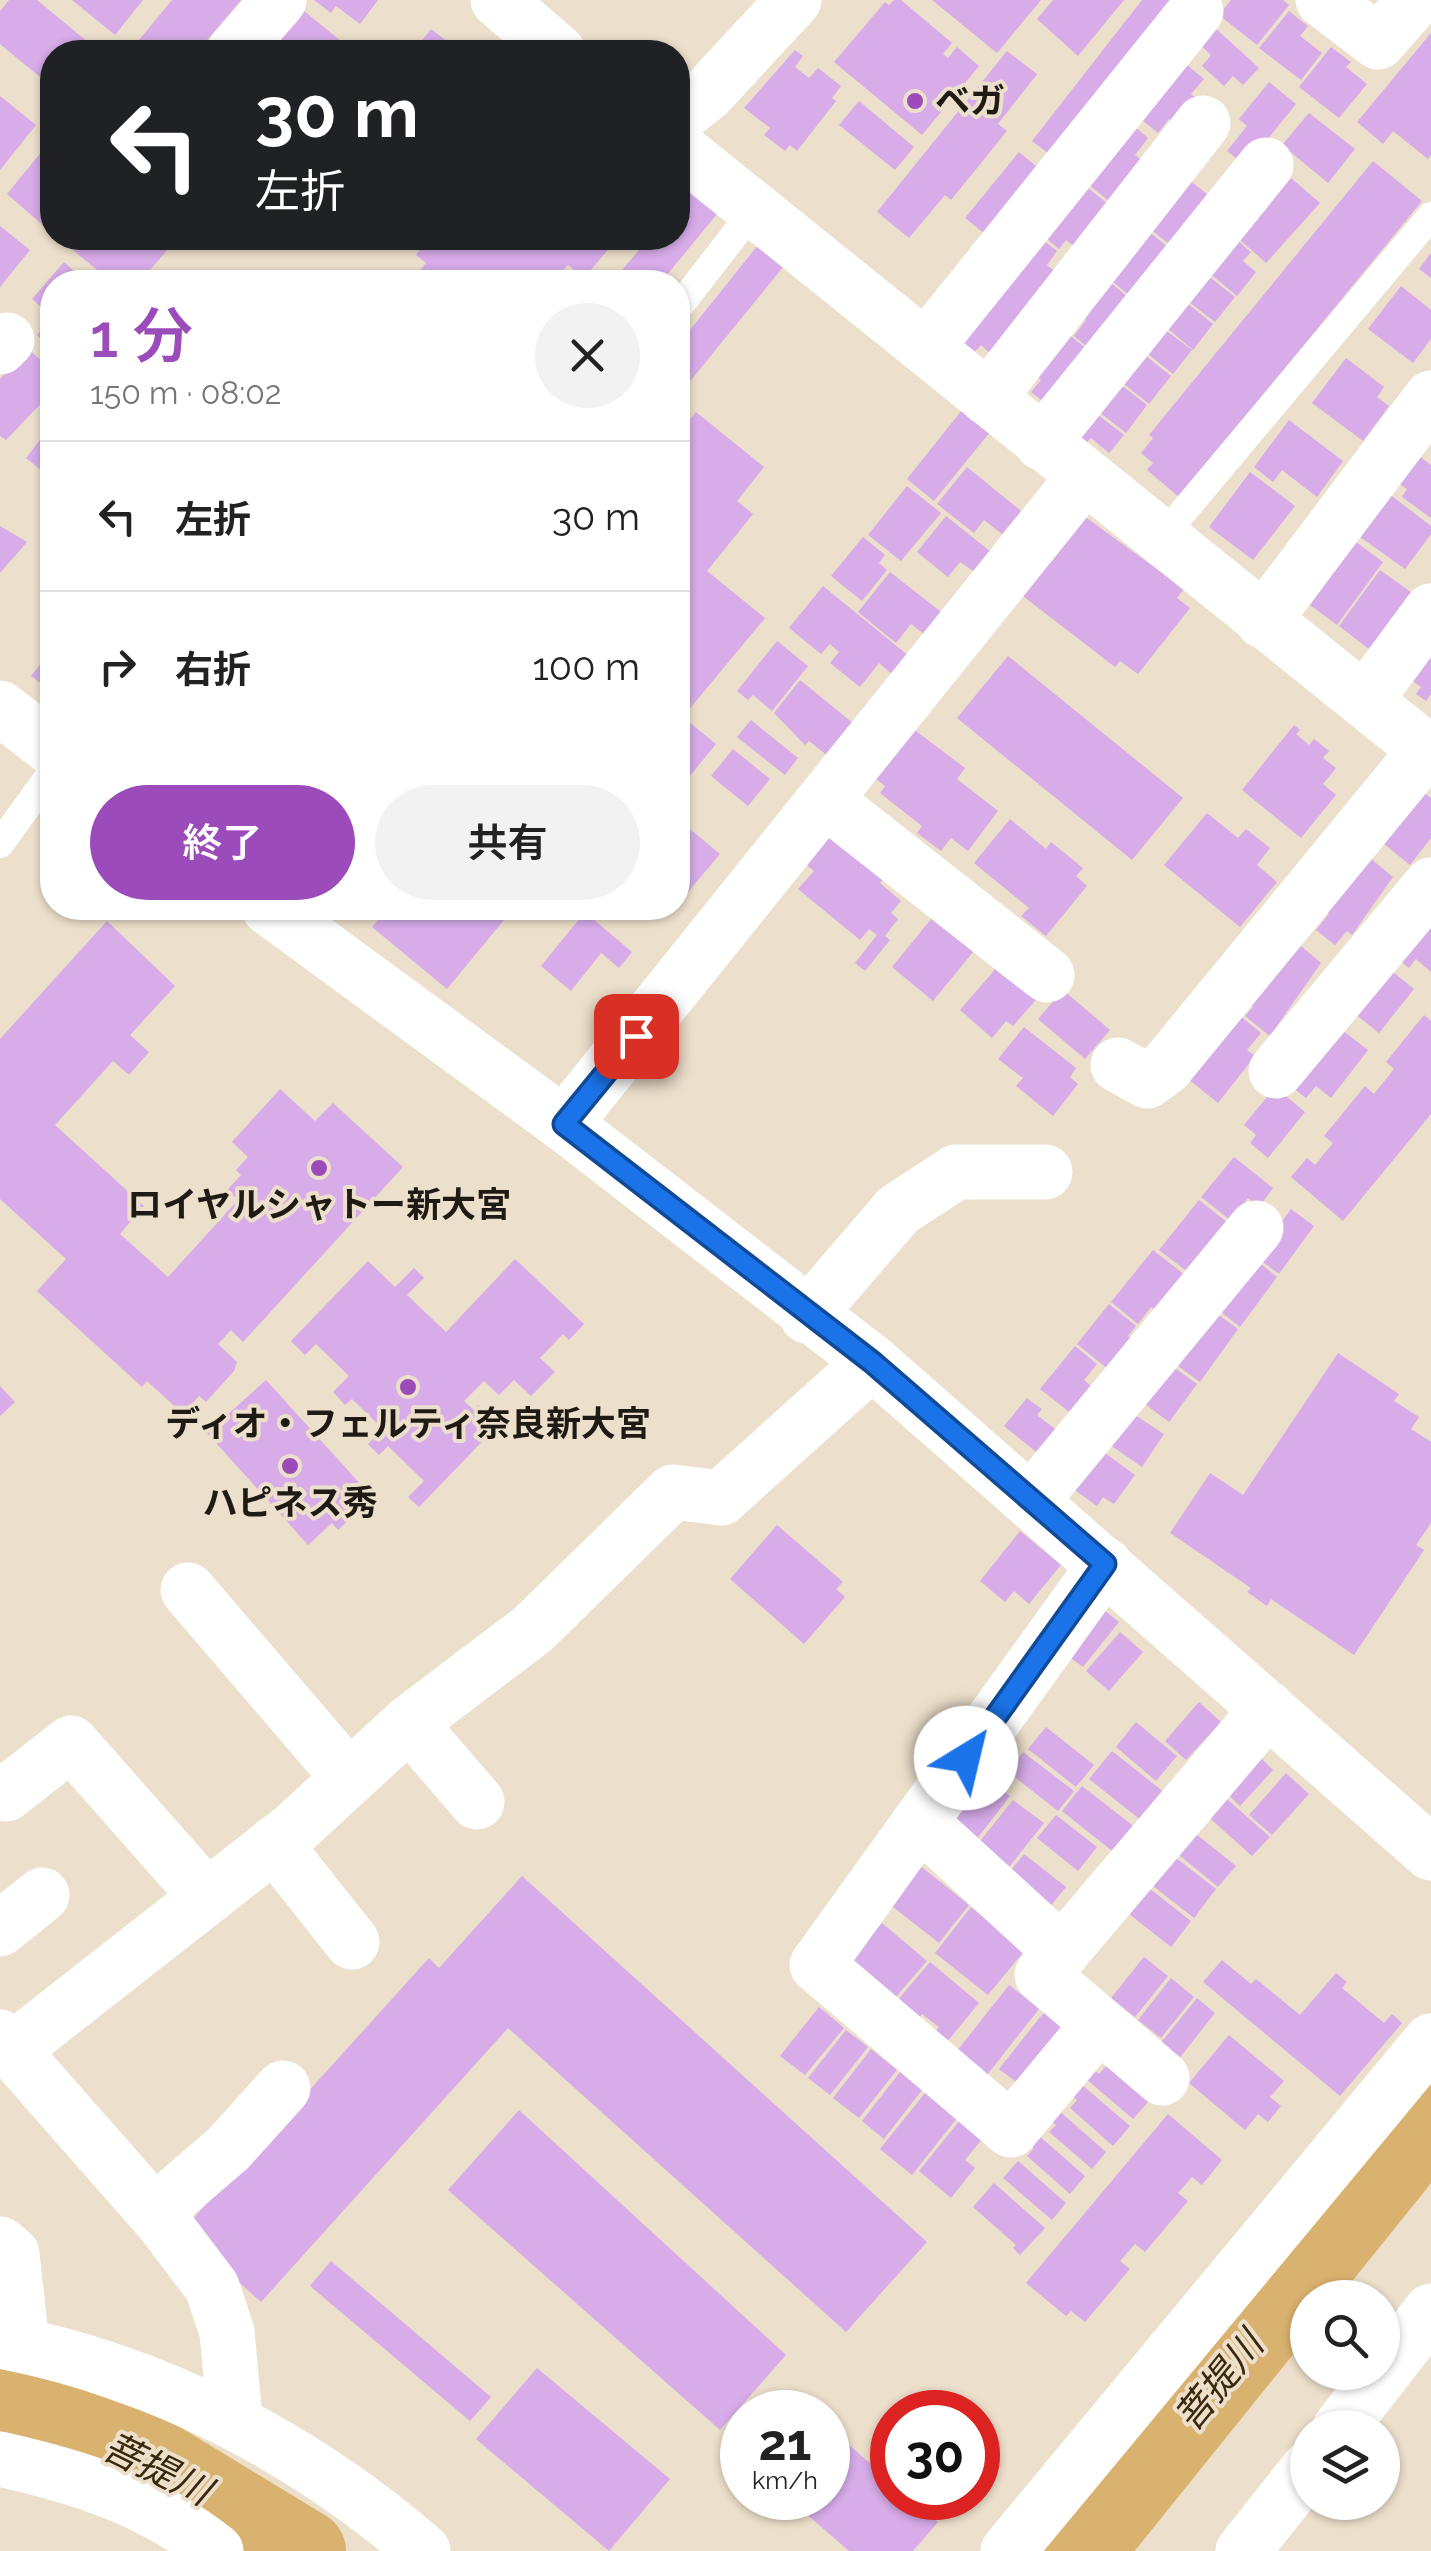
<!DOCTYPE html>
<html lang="ja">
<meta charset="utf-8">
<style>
body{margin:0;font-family:Raleway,"Noto Sans JP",sans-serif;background:#f2f2f2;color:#222;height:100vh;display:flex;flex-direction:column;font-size:38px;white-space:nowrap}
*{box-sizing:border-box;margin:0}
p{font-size:32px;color:#767676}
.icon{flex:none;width:55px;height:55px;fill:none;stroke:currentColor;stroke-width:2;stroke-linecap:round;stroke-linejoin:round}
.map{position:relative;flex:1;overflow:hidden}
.drawer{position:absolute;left:40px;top:270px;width:650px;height:650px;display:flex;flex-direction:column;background:#fff;border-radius:40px;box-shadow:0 2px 8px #0004}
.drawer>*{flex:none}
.top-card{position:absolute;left:40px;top:40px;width:650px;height:210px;border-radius:40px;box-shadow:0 2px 8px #0004;background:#202124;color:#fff;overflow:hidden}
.tools{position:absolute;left:1290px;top:2280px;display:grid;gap:20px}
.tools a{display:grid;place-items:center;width:110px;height:110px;border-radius:50%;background:#fff;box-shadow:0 2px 8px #0004;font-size:50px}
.speed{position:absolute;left:720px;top:2390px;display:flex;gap:20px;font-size:50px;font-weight:700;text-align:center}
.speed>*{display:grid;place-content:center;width:130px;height:130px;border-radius:50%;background:#fff;box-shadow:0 2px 8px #0004;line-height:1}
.speed small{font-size:25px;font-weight:400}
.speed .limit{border:15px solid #d22;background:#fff;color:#111}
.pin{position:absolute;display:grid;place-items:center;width:85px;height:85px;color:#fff;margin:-42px;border-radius:20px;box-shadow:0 5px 15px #0006}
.me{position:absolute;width:110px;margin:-55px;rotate:36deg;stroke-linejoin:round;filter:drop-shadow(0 0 8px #0008)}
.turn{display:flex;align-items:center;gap:35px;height:210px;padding:0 50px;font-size:45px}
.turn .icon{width:130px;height:130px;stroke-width:2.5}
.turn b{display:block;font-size:70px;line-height:85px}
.round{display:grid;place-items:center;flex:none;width:105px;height:105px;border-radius:52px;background:#f2f2f2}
.head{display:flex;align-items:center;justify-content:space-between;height:170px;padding:0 50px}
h1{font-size:60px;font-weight:600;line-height:75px;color:#9c4bba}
.action{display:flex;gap:20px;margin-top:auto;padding:20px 50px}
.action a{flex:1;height:115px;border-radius:60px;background:#9c4bba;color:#fff;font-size:40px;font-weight:600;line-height:115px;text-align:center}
.action a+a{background:#f2f2f2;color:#222}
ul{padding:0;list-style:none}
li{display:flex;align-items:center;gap:30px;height:150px;padding:0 50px;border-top:2px solid #e0e0e0}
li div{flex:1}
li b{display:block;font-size:38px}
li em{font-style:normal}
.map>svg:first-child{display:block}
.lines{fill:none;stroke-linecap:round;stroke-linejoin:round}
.river{stroke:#dab26f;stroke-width:82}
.building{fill:#d7ace9}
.lane{stroke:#fff;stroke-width:28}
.street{stroke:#fff;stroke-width:55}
.secondary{stroke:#fff;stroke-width:55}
.route-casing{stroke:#114b97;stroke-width:25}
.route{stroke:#1a73e8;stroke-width:18}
.poi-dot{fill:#9c4bba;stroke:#ecdfcb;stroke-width:4}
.labels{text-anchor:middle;stroke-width:8;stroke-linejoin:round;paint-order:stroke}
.poi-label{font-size:35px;font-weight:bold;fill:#1f1b14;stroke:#ecdfcb}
.water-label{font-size:38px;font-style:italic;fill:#392809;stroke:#ecdfcb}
</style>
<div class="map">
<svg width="1431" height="2551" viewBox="0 0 1431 2551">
<rect width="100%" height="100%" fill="#ecdfcb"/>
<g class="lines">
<g class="river">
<polyline points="0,2404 152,2458 305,2551"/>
<polyline points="1082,2551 1431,2118"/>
</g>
</g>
<g class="building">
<polygon points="9,0 37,0 100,52 52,52 52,87 0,44 0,11"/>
<polygon points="72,0 143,0 115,35"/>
<polygon points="172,0 241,0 197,52 129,52"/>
<polygon points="314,0 378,0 360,24 336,6 331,13"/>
<polygon points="894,0 901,0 952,43 943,54 948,58 957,47 979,66 922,135 834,62 885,2 889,5"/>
<polygon points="932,0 1041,0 997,53"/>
<polygon points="1053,0 1124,0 1078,56 1037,19"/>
<polygon points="1142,0 1188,0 1065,166 1032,141"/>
<polygon points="1231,0 1283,0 1289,5 1257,45 1219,15"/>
<polygon points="304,11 341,41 332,52 269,52"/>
<polygon points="1289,11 1308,26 1300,36 1322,53 1301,80 1259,48"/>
<polygon points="1213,26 1259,68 1243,85 1233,76 1224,86 1202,66 1211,55 1198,43"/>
<polygon points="431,29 448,42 440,52 413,52"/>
<polygon points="1431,33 1431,155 1428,159 1393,131 1383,144 1357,122"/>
<polygon points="1331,47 1351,62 1346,67 1367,84 1339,118 1299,87"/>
<polygon points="795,50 803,56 795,67 809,78 818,68 841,86 832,98 836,101 797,151 790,145 785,151 764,135 770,128 744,108"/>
<polygon points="1007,51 1037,74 998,124 1007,131 951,200 945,195 909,238 877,212"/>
<polygon points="1181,60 1204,79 1191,94 1197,99 1177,125 1169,119 1158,133 1137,116"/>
<polygon points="1269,82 1296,104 1246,166 1227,151 1247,126 1239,119"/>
<polygon points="0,96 36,125 0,170"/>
<polygon points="859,101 914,147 895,170 839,125"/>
<polygon points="1309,113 1355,149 1328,183 1282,145"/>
<polygon points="1130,123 1148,138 1135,155 1144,162 1111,203 1084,181"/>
<polygon points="52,139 52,233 7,194"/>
<polygon points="1019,152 1049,177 995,242 965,218"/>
<polygon points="1373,161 1422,201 1179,497 1147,470 1153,463 1141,453 1153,438 1149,435"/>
<polygon points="1291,178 1320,203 1266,263 1238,238"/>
<polygon points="1188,179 1218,203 1179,252 1149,228"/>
<polygon points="1082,183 1109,205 1075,247 1066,240 1059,249 1041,234"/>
<polygon points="687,190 717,214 661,282 612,282 649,238 678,238 678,202"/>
<polygon points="0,226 30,250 0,287"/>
<polygon points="1147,230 1174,252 1135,300 1112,281"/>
<polygon points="1230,234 1251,252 1243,261 1256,272 1237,296 1203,268"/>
<polygon points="1039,237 1057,251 1047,265 1058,274 992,355 981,345 973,354 955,340"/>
<polygon points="58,238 169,238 174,242 140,282 112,282"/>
<polygon points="429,238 618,238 584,278 568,265 553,282 410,282 426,263 416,255"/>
<polygon points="758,245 784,266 678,396 678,345"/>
<polygon points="1431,253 1431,278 1419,269"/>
<polygon points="64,262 87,282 52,282 52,317 32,299"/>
<polygon points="1201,270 1235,297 1215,322 1180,295"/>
<polygon points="1111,283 1134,302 1093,352 1074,336 1086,320 1077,313"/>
<polygon points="1401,286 1431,310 1431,339 1413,363 1368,329"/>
<polygon points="1181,298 1213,324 1193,350 1161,323"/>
<polygon points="52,317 52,349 37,335"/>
<polygon points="1156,323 1192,350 1173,374 1138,346"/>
<polygon points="1063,330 1092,353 1049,406 1031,392 1041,380 1030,371"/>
<polygon points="27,348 52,370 52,392 6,440 0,436 0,379"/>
<polygon points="1136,348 1171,376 1149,404 1114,376"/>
<polygon points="1346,358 1384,387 1377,397 1389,406 1363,441 1312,403"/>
<polygon points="1112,378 1147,405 1126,433 1090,405"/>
<polygon points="1088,407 1124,435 1109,453 1091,438 1082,448 1066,435"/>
<polygon points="962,410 990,432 934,501 907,479"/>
<polygon points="696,412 764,467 737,501 753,514 707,571 765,618 687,712 678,704 678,435"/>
<polygon points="1289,420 1343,461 1317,497 1282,470 1273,482 1254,467"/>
<polygon points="52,424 52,479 26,458"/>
<polygon points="1414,452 1431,465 1431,518 1402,497 1407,489 1394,480"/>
<polygon points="967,467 1021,511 1002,534 984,520 974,533 937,504"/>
<polygon points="1250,472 1295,506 1253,560 1209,527"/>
<polygon points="907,486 941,513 901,561 868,535"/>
<polygon points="1384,490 1431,526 1431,534 1405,569 1353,532"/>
<polygon points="1080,513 1184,589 1177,598 1190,608 1138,674 1120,661 1115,667 1019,593"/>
<polygon points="946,516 991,552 975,572 960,562 948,577 917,552"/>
<polygon points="0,526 27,542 0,573"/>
<polygon points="863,537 885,555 879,563 887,570 862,601 831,576"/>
<polygon points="1356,542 1383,562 1337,625 1310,605"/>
<polygon points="1380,570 1412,593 1370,650 1339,626"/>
<polygon points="890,572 945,615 928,637 911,624 896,643 858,612"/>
<polygon points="823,586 910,657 894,676 879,663 860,687 830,663 839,652 830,644 821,654 789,628"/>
<polygon points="1431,635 1431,694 1426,701 1416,694 1421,687 1402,673"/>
<polygon points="777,641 808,666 772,711 753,695 748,700 737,691"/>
<polygon points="52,649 52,692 31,676"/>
<polygon points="1008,656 1183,798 1132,860 957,718"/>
<polygon points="800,680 854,724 828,756 809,741 805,745 774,713"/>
<polygon points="678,713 716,744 689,777 678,768"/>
<polygon points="751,720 798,758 785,775 737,737"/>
<polygon points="908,725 965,768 957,779 998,811 968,851 951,838 941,851 917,833 922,826 880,793 885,786 870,774"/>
<polygon points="1294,725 1300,730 1296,734 1309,745 1314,739 1329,751 1323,758 1336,768 1323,784 1336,795 1301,838 1242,790"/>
<polygon points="733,749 770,779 748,806 711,776"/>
<polygon points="1419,789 1431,798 1431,838 1410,865 1379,840"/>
<polygon points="1207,813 1238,838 1246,829 1270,848 1257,865 1277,882 1240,927 1164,865"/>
<polygon points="678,819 720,854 683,898 678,894"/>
<polygon points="1010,819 1046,849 1051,842 1083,868 1076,876 1087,886 1046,936 1021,916 1029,908 974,863"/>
<polygon points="827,830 884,878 880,883 901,901 891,913 898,919 885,936 890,940 865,971 855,963 877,935 869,929 860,940 798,889 814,871 802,861"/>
<polygon points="1365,854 1393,877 1352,935 1347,931 1335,945 1316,930 1329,914 1321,907"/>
<polygon points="388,908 514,908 447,989 372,927"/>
<polygon points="585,912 632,952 619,968 601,953 571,991 541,966"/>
<polygon points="936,913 978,946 933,1001 892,967"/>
<polygon points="107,921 175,986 130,1035 149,1052 129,1075 113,1061 55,1125 144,1206 120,1234 168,1277 238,1200 227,1190 241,1175 236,1170 248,1157 232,1142 280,1089 315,1121 333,1103 403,1167 243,1342 231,1330 218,1344 237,1362 234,1371 206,1402 199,1396 183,1414 147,1381 142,1387 37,1291 66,1259 0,1199 0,1039"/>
<polygon points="1431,922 1431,972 1416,959 1409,968 1395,957"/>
<polygon points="1295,941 1321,963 1270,1036 1245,1016 1253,1007 1246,1002"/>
<polygon points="998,966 1041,994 1013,1026 1006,1021 992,1038 960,1010"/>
<polygon points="1389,969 1414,989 1379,1033 1350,1010"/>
<polygon points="1063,990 1110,1030 1085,1059 1038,1019"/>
<polygon points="1239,1015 1261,1033 1247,1050 1255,1056 1218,1103 1183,1075"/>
<polygon points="1424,1015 1431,1021 1431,1114 1343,1221 1291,1177 1307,1158 1315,1165 1333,1143 1324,1136 1365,1086 1374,1094 1394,1069 1386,1062"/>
<polygon points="1024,1027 1076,1068 1070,1077 1078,1084 1053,1116 1016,1086 1023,1078 998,1059"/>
<polygon points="1338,1027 1368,1050 1331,1098 1316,1086 1306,1098 1288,1084"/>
<polygon points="1275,1087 1305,1112 1268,1158 1250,1143 1256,1135 1244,1125"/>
<polygon points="1234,1157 1273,1188 1259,1207 1248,1198 1230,1220 1201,1197"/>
<polygon points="1199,1200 1227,1222 1188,1272 1159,1250"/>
<polygon points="1291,1209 1314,1226 1279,1274 1256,1257"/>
<polygon points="1153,1250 1185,1275 1157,1310 1151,1307 1138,1324 1111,1302"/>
<polygon points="1252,1257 1277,1277 1240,1327 1215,1307"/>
<polygon points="515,1259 584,1324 569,1340 563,1334 540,1358 555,1372 531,1396 514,1380 499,1395 484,1381 464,1401 474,1410 478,1405 499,1424 419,1507 408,1497 424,1481 388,1446 379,1455 368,1444 383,1429 352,1399 345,1405 333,1392 349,1376 316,1344 305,1355 291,1341 368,1261 395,1287 414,1268 424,1278 407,1295 446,1332"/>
<polygon points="1109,1304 1136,1326 1128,1336 1137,1343 1113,1373 1077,1344"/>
<polygon points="1212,1310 1238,1329 1200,1382 1171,1361"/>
<polygon points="1075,1346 1097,1364 1084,1380 1093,1388 1072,1414 1040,1389"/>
<polygon points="1338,1353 1399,1394 1394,1401 1419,1417 1411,1429 1431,1442 1431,1523 1416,1545 1424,1550 1354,1655 1271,1599 1267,1606 1247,1592 1251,1588 1170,1533 1210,1473 1243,1495"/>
<polygon points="1168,1363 1197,1384 1169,1422 1141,1401"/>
<polygon points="266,1380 373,1498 338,1530 332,1523 308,1545 207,1433"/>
<polygon points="0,1386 15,1402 0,1416"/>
<polygon points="1027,1398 1042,1409 1037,1415 1059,1432 1040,1455 1004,1426"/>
<polygon points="1135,1415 1164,1434 1142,1467 1106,1442"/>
<polygon points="1105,1453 1135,1475 1114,1504 1103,1497 1097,1506 1072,1488"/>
<polygon points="777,1525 843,1582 836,1589 845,1597 804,1644 730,1579"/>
<polygon points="1020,1531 1061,1565 1029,1604 1014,1591 1005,1602 980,1581"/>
<polygon points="1104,1610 1119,1622 1083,1667 1068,1656"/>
<polygon points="1120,1632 1143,1652 1109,1691 1086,1671"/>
<polygon points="1199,1702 1221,1722 1186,1760 1165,1741"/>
<polygon points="1136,1722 1177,1756 1156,1781 1116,1747"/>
<polygon points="1046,1727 1094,1765 1076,1787 1028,1749"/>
<polygon points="1112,1751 1165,1793 1142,1821 1089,1779"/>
<polygon points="1023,1752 1074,1791 1058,1811 1008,1772"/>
<polygon points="1256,1753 1273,1770 1240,1806 1222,1789"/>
<polygon points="1286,1773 1309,1794 1272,1835 1249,1815"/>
<polygon points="988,1779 1010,1796 973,1844 950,1826"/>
<polygon points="1082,1786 1136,1828 1116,1854 1062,1811"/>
<polygon points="1220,1793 1270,1837 1252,1856 1203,1812"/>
<polygon points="1013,1800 1044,1823 1002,1876 972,1851"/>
<polygon points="1056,1815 1097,1847 1078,1871 1037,1838"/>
<polygon points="1196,1834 1236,1866 1218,1887 1179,1855"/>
<polygon points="1024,1854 1066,1887 1049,1908 1007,1875"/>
<polygon points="1171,1854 1216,1889 1194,1918 1148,1882"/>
<polygon points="918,1864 969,1905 939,1943 888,1903"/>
<polygon points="522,1876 927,2242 846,2332 508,2028 261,2302 182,2231 429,1958 439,1968"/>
<polygon points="1140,1881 1191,1921 1171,1947 1119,1906"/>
<polygon points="971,1907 1025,1950 988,1995 935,1953"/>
<polygon points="882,1923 927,1961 894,1999 849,1961"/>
<polygon points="1144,1957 1168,1976 1135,2017 1111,1998"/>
<polygon points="1222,1960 1251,1984 1256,1979 1300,2015 1336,1973 1347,1982 1342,1988 1384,2023 1392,2014 1402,2023 1340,2096 1203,1982"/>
<polygon points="930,1962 979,2003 942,2048 929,2038 939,2027 922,2014 912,2026 891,2008"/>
<polygon points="1171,1978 1194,1997 1161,2038 1138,2020"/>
<polygon points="1009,1985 1039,2009 983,2080 953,2056"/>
<polygon points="1197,1998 1215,2013 1174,2065 1155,2050"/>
<polygon points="819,2007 844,2028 805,2075 780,2056"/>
<polygon points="1045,2011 1063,2025 1023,2087 999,2069"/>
<polygon points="846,2030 868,2047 830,2095 808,2078"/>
<polygon points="1229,2035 1284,2081 1270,2097 1281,2106 1268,2122 1258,2114 1245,2130 1189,2083"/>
<polygon points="871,2049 897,2070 859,2118 833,2098"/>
<polygon points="1107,2065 1149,2101 1133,2119 1085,2078 1093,2069 1099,2074"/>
<polygon points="900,2072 922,2090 884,2139 862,2121"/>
<polygon points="1081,2084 1130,2126 1113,2146 1070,2108 1077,2100 1071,2095"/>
<polygon points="925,2093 957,2118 912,2175 880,2149"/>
<polygon points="1057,2109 1106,2152 1092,2169 1049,2132 1056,2125 1049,2119"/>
<polygon points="519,2110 786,2355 720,2430 448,2190"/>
<polygon points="1168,2114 1222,2160 1202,2185 1192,2177 1178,2193 1188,2201 1145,2252 1135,2244 1120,2261 1130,2269 1085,2322 1071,2311 1066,2316 1026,2283"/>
<polygon points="960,2120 982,2139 965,2160 975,2168 951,2198 919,2171"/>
<polygon points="1037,2134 1085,2176 1070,2194 1027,2156 1034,2148 1028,2143"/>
<polygon points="1018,2161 1066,2203 1052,2220 1003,2178"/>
<polygon points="994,2183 1045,2228 1020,2255 1013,2248 1016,2245 973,2207"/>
<polygon points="331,2261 491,2397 470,2421 310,2286"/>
<polygon points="537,2368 670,2479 609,2551 476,2439"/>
<polygon points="828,2426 892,2483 892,2498 910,2498 938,2522 913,2551 849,2551 788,2498 828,2498"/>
</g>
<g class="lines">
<g class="lane">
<polyline points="678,308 753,211"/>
<polyline points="1162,537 1431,216"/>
<polyline points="0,844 52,772"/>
</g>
<g class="street">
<polyline points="498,0 558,52"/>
<polyline points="1323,0 1378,42 1415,0"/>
<polyline points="234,52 279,0"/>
<polyline points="678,117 707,94 794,0"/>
<polyline points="678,148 1431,754"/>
<polyline points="0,347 7,340"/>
<polyline points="926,347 1196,11"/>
<polyline points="988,398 1203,123"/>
<polyline points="1042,443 1266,165"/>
<polyline points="1263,621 1431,398"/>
<polyline points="1366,699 1431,611"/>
<polyline points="825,800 1047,975"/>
<polyline points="1118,1065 1147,1081 1166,1067 1426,750"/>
<polyline points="1276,1071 1431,885"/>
<polyline points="564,1124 1084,477"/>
<polyline points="807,1316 898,1210 956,1172 1045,1172"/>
<polyline points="1032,1500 1256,1228"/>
<polyline points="188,1590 349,1778"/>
<polyline points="409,1723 477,1802"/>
<polyline points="0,1790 6,1794 71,1743 207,1897"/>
<polyline points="920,1822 1062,1952"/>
<polyline points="274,1844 352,1942"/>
<polyline points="0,1929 42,1895"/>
<polyline points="1099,2024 1011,2130 817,1965 1105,1565"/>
<polyline points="0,2037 162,2221 212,2287 227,2332 235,2419"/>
<polyline points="12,2050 294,1829 409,1723 533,1629 673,1492 721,1498 872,1362"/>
<polyline points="1162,2078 1042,1975 1268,1709"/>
<polyline points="162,2221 171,2198 228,2149 283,2088"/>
<polyline points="0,2244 12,2254 22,2345"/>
<path d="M0,2341C157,2371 303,2447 423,2551"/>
<polyline points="1340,2428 1431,2311"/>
<path d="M0,2459C80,2477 150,2499 216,2551"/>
<polyline points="1008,2551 1431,2041"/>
<polyline points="1243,2551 1308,2469"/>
</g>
<g class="secondary">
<polyline points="0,708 52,748"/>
<polyline points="269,908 564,1124 872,1362 1431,1853"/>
</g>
</g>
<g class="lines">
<defs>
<polyline id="route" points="636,1036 564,1124 872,1362 1105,1564 966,1758"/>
</defs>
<use href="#route" class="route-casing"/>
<use href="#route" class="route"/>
</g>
<g class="poi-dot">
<circle cx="915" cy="101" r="10"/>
<circle cx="319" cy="1168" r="10"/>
<circle cx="408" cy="1387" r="10"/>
<circle cx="290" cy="1466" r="10"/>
</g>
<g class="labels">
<g class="poi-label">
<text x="935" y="113" text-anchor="start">ベガ</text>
<text x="319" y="1217">ロイヤルシャトー新大宮</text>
<text x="408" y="1436">ディオ・フェルティ奈良新大宮</text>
<text x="290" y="1515">ハピネス秀</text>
</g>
<g class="water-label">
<text transform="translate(1219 2381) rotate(-51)" y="13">菩提川</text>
<text transform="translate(157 2469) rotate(26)" y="13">菩提川</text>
</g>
</g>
</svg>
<div class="tools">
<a><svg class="icon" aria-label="search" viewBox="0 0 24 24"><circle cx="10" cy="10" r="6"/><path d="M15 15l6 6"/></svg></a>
<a><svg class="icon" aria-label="layers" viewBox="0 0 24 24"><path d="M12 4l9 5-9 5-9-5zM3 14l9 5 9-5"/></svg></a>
</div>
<div class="speed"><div>21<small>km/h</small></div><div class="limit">30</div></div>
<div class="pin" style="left:636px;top:1036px;background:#d93025"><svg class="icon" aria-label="arrive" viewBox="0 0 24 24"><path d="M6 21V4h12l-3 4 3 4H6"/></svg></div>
<svg class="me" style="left:966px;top:1758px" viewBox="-20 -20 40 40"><circle r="19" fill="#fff"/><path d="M0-13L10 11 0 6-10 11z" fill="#1a73e8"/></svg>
<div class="top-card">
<div class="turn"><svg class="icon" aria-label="left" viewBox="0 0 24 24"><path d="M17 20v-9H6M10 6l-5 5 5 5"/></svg><div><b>30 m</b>左折</div></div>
</div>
<section class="drawer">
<div class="head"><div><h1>1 分</h1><p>150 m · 08:02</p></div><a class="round"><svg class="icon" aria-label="close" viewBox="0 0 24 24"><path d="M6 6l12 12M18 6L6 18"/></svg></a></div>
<ul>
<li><svg class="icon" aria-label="left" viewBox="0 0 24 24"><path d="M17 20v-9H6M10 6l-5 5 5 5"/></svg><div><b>左折</b></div><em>30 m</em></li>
<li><svg class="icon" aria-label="right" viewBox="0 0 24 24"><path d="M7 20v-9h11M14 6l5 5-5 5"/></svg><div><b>右折</b></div><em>100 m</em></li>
</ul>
<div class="action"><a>終了</a><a>共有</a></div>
</section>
</div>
